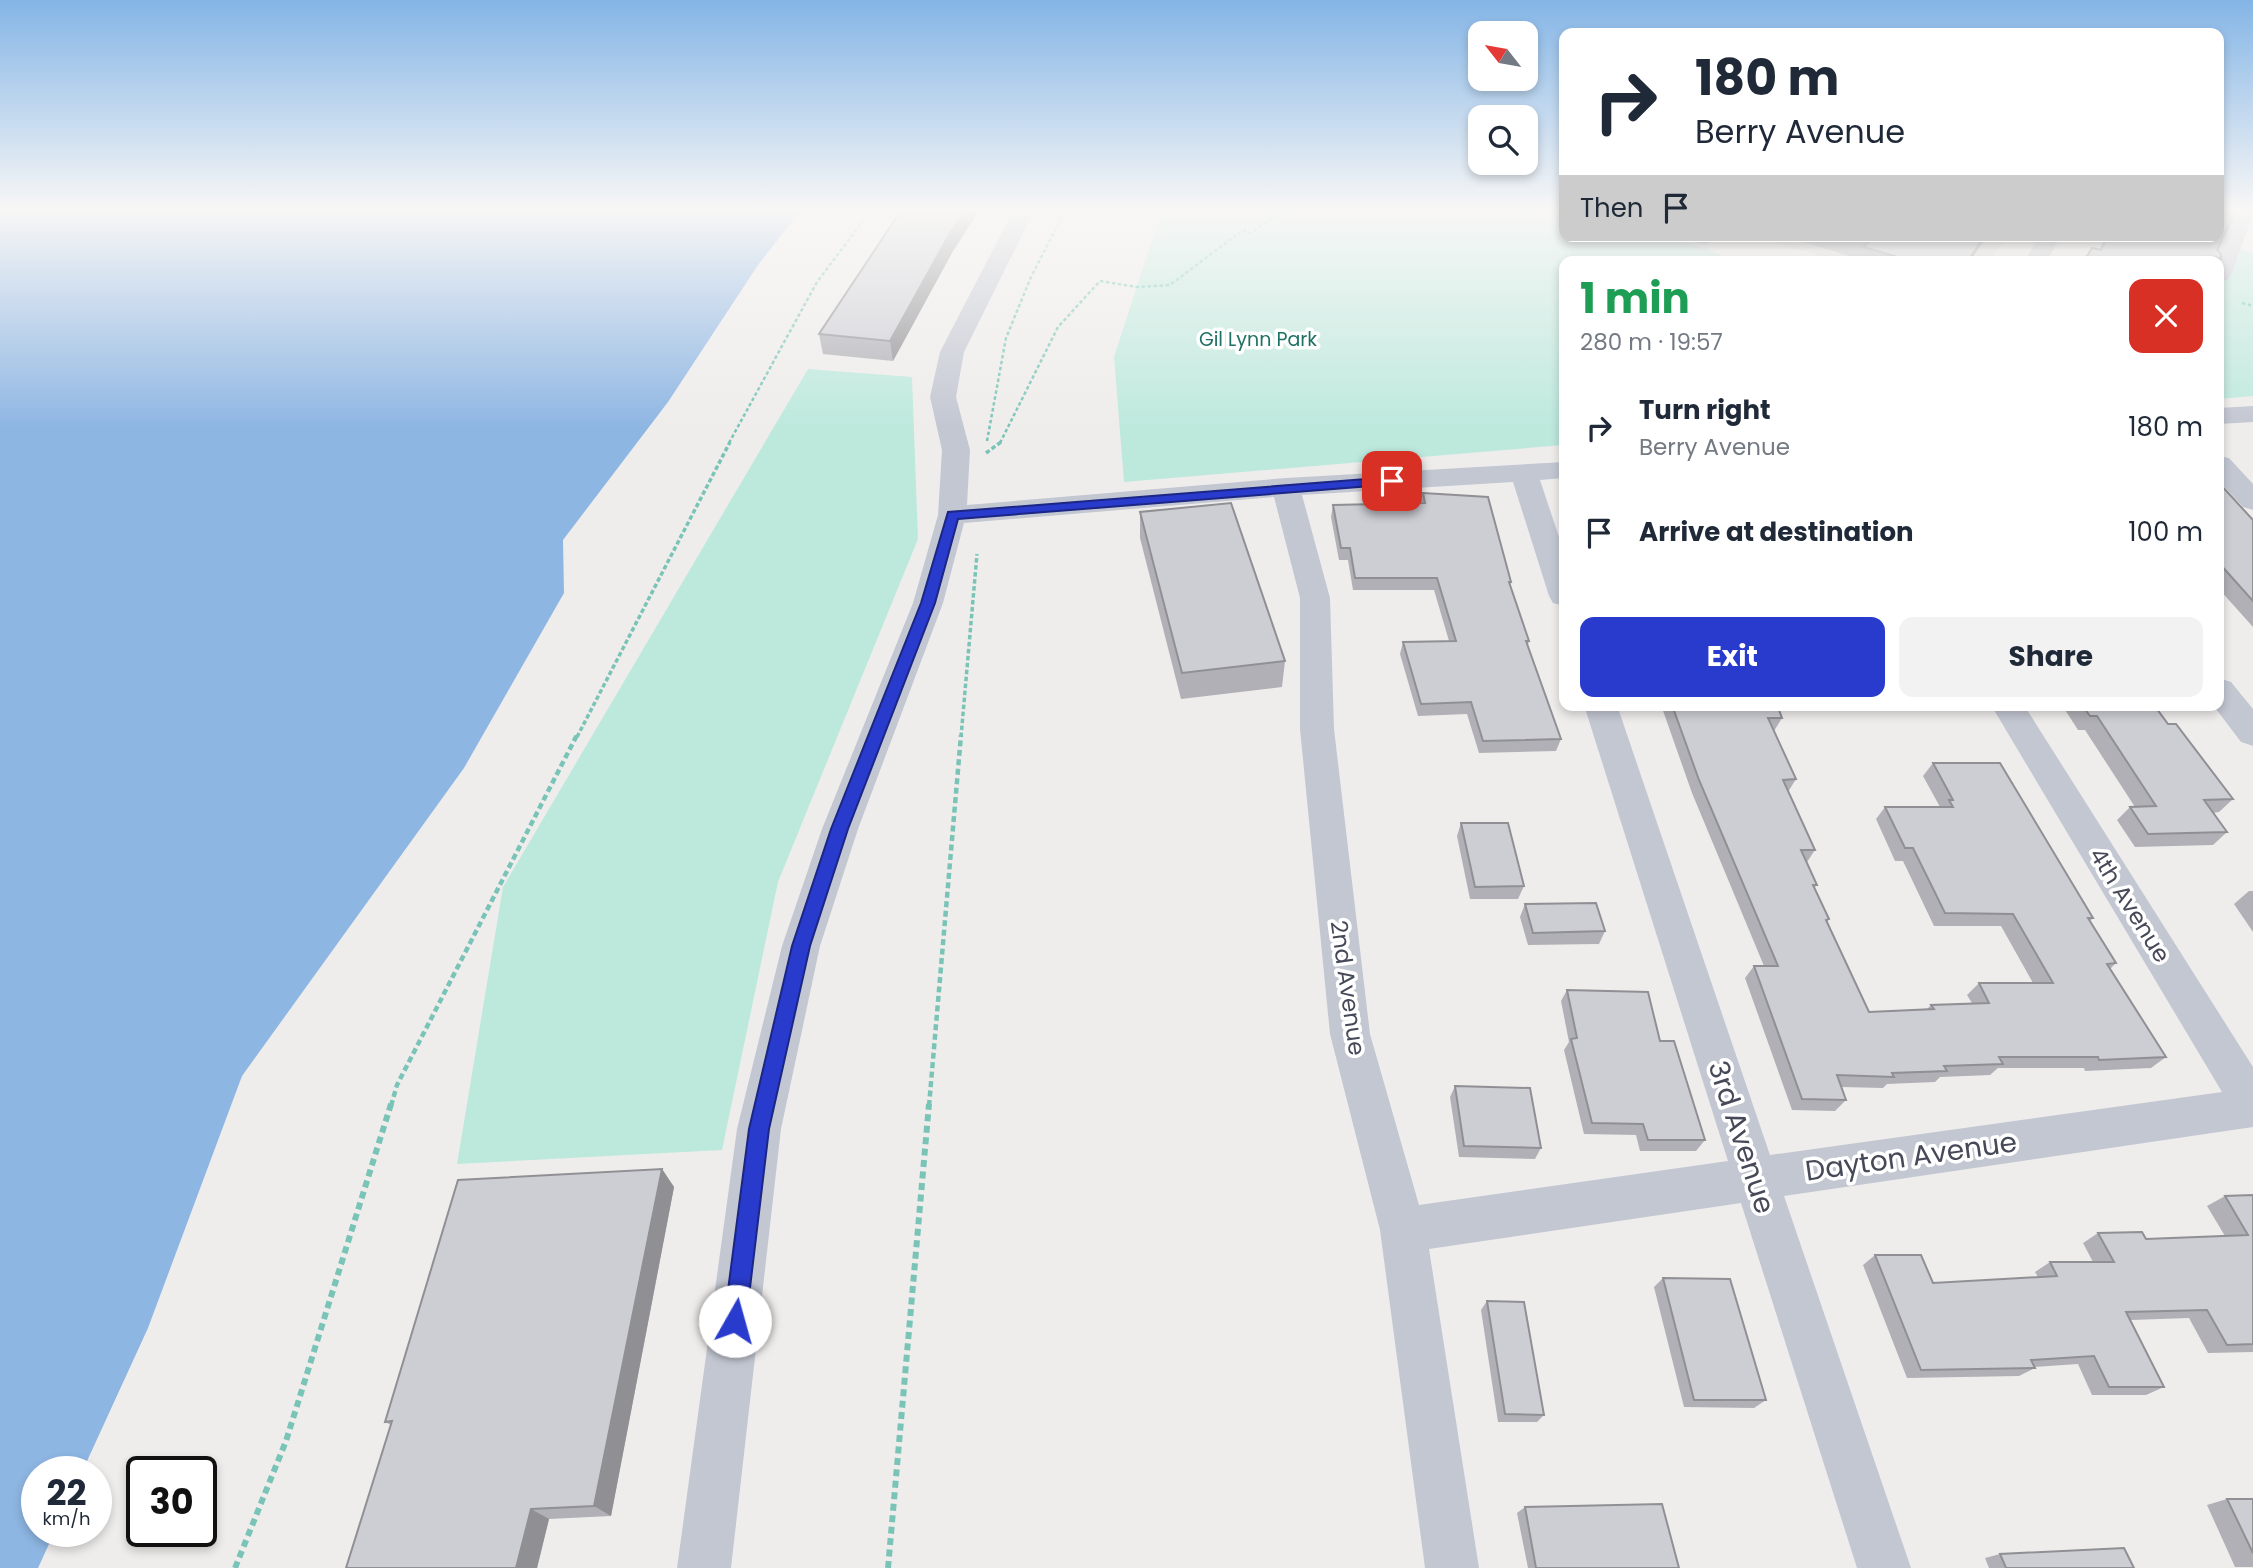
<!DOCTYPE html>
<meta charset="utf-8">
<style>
body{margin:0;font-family:Poppins,sans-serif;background:#f2f2f3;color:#1f2937;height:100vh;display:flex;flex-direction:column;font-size:26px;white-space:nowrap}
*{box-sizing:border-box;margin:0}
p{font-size:23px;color:#747a83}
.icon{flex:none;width:38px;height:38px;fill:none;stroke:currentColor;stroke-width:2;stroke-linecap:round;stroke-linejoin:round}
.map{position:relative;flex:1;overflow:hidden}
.sheet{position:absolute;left:1559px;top:256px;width:665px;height:455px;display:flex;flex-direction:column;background:#fff;border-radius:14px;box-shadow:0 4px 10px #0003}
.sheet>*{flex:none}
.guide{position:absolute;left:1559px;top:28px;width:665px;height:214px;border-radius:14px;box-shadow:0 4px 10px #0003;background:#fff;color:#1f2937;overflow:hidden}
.needle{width:46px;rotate:301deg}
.controls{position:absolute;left:1468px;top:21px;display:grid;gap:14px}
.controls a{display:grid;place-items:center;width:70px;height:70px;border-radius:14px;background:#fff;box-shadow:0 4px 10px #0003;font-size:35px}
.speed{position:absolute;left:21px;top:1456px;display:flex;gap:14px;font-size:35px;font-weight:700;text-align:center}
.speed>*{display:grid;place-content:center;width:91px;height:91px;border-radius:50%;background:#fff;box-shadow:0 4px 10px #0003;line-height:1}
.speed small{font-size:18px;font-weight:400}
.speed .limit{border:4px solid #111;border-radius:10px;background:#fff;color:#111}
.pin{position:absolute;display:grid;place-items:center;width:60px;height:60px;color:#fff;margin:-30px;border-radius:14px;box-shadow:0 4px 10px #0006}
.me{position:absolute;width:77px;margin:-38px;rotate:7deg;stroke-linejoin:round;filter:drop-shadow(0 0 5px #0008)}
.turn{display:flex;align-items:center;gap:24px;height:147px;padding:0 21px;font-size:32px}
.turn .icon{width:91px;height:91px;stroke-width:2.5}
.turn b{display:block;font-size:49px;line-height:60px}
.then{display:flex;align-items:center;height:66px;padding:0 21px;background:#0003;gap:14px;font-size:26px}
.round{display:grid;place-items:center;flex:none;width:74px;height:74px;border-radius:14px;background:#f2f2f3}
.head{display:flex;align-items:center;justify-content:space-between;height:119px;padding:0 21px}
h1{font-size:42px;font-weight:700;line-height:52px;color:#1e9e55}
.cta{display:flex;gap:14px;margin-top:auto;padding:14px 21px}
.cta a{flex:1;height:80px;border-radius:14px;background:#293bcc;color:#fff;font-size:28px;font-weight:700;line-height:80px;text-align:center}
.cta a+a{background:#f2f2f3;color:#1f2937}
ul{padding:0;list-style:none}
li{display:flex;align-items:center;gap:21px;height:105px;padding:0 21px}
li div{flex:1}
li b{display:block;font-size:26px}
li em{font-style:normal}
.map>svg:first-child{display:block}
.education{fill:#e0dedd}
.green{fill:#bde9dd}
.water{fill:#8eb6e3}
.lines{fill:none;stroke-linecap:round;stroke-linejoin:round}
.path-far3{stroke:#79c4b7;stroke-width:2.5;stroke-dasharray:3.5 2.5;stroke-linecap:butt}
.path-far2{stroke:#79c4b7;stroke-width:3.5;stroke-dasharray:4.5 2.5;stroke-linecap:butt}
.path-far1{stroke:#79c4b7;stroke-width:4.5;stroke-dasharray:6 3.5;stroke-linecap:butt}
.path{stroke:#79c4b7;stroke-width:6;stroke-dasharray:7 4.5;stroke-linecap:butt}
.minor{fill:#c3c7d2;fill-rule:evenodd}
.wall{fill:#b0b0b6}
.shaded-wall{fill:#909094}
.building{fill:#cdcdd4;stroke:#909094;stroke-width:2}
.route{fill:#293bcc;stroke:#1b2685;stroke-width:2}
.labels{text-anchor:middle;stroke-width:7;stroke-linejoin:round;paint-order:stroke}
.far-park-label{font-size:19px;fill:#1e7163;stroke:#fff}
.street-label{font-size:23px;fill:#464a58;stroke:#fff}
.near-street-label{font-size:28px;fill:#464a58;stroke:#fff}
</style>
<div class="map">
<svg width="2253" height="1568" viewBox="0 0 2253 1568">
<rect width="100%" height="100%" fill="#efedec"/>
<polygon class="education" points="1754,236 2007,236 1991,261 1837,261"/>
<g class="green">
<path d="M1162,209H1564V236C1622,236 1681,230 1732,261H1564V445L1124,482L1114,357Z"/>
<polygon points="2235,248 2253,253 2253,396 2219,399 2219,287"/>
<polygon points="808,369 912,377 918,539 778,882 722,1150 457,1164 503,887"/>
</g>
<polygon class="water" points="0,209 802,209 758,265 668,402 563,540 564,593 464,768 242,1076 148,1328 82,1472 37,1472 37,1531 55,1531 38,1568 0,1568"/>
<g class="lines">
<g class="path-far3">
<polyline points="2242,303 2253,306"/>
<polyline points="987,441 1006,338 1031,277 1066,209"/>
<polyline points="729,443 817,282 872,209"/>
<polyline points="1000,443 1058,327 1100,281 1137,287 1170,285 1243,230 1251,233 1286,209"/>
</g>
<g class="path-far2">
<polyline points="986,453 1001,442"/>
<polyline points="577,737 730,442"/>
<polyline points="961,737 977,554"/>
</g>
<g class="path-far1">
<polyline points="391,1106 397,1085 577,735"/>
<polyline points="929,1106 961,735"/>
</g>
<g class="path">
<polyline points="235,1568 286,1441 391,1104"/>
<polyline points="888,1568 929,1104"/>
</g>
<g class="minor">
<polygon points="1014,209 1035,209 964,352 956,397 970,450 967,505 1286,478 1564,462 1564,478 1540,480 1564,552 1564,606 1553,603 1549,596 1513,482 1302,495 1330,598 1334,729 1370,1034 1419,1205 1728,1161 1584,705 1617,705 1770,1155 2222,1092 1991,705 2024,705 2253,1067 2253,1127 1784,1196 1911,1568 1857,1568 1741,1203 1429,1249 1479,1568 1425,1568 1380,1230 1330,1034 1300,729 1300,598 1274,497 964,523 943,603 858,829 820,946 781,1129 731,1568 677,1568 737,1129 782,946 822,829 913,603 938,515 942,450 930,397 940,352"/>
<polygon points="2234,209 2253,209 2253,214 2231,275 2227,280 2219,282 2219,261 2213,261"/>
<polygon points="1689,236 1715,236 1716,238 1705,245 1692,241"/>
<polygon points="2039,236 2061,236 2047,261 2025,261"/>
<polygon points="2253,406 2253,422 2219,424 2219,408"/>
<polygon points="2219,456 2229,458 2253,484 2253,510 2243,507 2219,481"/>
<polygon points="2219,678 2231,682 2253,709 2253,746 2241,742 2213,705 2219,705"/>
</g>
</g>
<g class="wall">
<polygon points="902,209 980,209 953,251 893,361 823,354 819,334"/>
<polygon points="1790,236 1987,236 1970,261 1858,261 1859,259 1790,238"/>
<polygon points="2106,236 2219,236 2217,250 2221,259 2219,261 2083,261 2100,250"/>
<polygon points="2219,483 2253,520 2253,627 2219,589"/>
<polygon points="1423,493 1511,582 1510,586 1529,641 1528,645 1561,739 1556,751 1479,753 1467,714 1418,716 1400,654 1403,642 1449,641 1434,590 1353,590 1348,560 1339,560 1331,517 1333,505 1420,503"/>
<polygon points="1140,512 1285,661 1282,687 1181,699 1140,538"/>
<polygon points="1661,705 1777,705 1782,718 1774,731 1796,779 1788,792 1815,850 1807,862 1817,885 1814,888 1829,919 1827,922 1869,1012 1926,1010 1931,1005 1972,1003 1967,995 1979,983 2033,983 2001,926 1934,926 1903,861 1895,861 1876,819 1885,807 1940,807 1923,776 1933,763 2093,918 2090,921 2116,963 2110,969 2166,1057 2151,1068 2085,1071 2084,1068 1998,1068 1990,1075 1940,1077 1935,1082 1887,1084 1883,1088 1841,1087 1846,1100 1835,1111 1792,1110 1745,978 1754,966 1764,966 1692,793"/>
<polygon points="2062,705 2154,705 2168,724 2233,799 2219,812 2213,813 2227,832 2213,845 2135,847 2117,820 2130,807 2135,807 2085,730 2078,730"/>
<polygon points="1461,823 1524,886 1518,899 1470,899 1457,836"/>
<polygon points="2249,891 2253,891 2253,932 2234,904"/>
<polygon points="1525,904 1605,931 1599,944 1528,945 1520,917"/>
<polygon points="1567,990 1660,1041 1705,1140 1696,1151 1640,1151 1636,1135 1584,1134 1564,1050 1569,1042 1561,1001"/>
<polygon points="1455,1086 1541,1148 1535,1159 1459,1157 1450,1097"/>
<polygon points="662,1169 674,1187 611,1516 549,1519 537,1568 391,1425 385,1422"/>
<polygon points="2253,1195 2253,1352 2208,1353 2189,1318 2131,1320 2164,1387 2146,1395 2092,1395 2078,1364 2034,1367 2035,1368 2019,1376 1907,1378 1863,1265 1875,1255 1933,1283 2038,1277 2035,1272 2050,1262 2093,1262 2083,1243 2098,1233 2146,1239 2225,1236 2207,1206 2225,1196"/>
<polygon points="1663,1278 1766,1400 1754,1408 1684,1407 1654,1287"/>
<polygon points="1487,1301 1544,1415 1537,1422 1498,1422 1481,1310"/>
<polygon points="2227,1499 2253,1499 2253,1567 2235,1567 2207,1505"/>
<polygon points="1525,1507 1679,1568 1528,1568 1517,1513"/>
<polygon points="2000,1554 2134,1568 1989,1568 1985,1558"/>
</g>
<g class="shaded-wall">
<polygon points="966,209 980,209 953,251 893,361 890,341 950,233"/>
<polygon points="1984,236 1987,236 1970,261 1968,261"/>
<polygon points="662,1169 674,1187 611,1516 594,1506"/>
<polygon points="531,1509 549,1519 537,1568 516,1568"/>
</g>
<g class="building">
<polygon points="902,209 966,209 950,233 890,341 819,334"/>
<polygon points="2219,209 2236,209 2217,250 2221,254 2221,259 2214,257 2212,261 2084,261 2092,248 2101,250 2107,236 2219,236"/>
<polygon points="1856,236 1984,236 1968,261 1911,261 1864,247 1870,240"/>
<polygon points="2219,483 2253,520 2253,601 2219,563"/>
<polygon points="1423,493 1488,497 1511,582 1509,582 1529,641 1526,641 1561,739 1483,741 1471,702 1421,704 1403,642 1456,641 1437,578 1355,578 1350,548 1341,548 1333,505 1425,503"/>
<polygon points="1231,503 1285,661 1182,673 1140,512"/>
<polygon points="1672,705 1777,705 1782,718 1768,718 1796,779 1783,780 1815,850 1801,850 1817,885 1813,885 1829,919 1826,920 1869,1012 1934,1009 1931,1005 1989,1003 1979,983 2053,983 2013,914 1945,913 1913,848 1905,848 1885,807 1953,807 1949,800 1953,800 1933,763 2000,763 2093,918 2088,918 2116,963 2107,964 2166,1057 2099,1060 2098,1057 1999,1057 2003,1064 1944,1066 1947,1071 1892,1073 1894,1077 1837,1075 1846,1100 1802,1099 1754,966 1778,966 1699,780"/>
<polygon points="2082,705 2154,705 2168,724 2176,724 2233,799 2204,800 2227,832 2148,834 2130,807 2156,806 2097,716 2090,716"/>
<polygon points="1461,823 1508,823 1524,886 1475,887"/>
<polygon points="1596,903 1605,931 1533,933 1525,904"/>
<polygon points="1567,990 1648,992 1660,1041 1674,1041 1705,1140 1648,1140 1643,1124 1592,1123 1571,1039 1577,1038"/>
<polygon points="1455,1086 1530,1088 1541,1148 1464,1146"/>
<polygon points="662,1169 594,1506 531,1509 516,1568 346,1568 392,1421 385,1422 458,1180"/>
<polygon points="2253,1195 2253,1344 2227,1345 2207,1310 2126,1312 2164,1387 2109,1387 2094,1356 2031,1360 2035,1368 1921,1370 1875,1255 1921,1255 1933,1283 2057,1276 2050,1262 2114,1262 2098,1233 2142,1232 2146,1239 2248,1235 2225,1196"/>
<polygon points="1663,1278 1730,1279 1766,1400 1694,1400"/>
<polygon points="1487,1301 1524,1302 1544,1415 1505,1414"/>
<polygon points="2227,1499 2253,1499 2253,1553"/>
<polygon points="1662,1504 1679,1568 1536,1568 1525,1507"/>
<polygon points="2124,1548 2134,1568 2006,1568 2000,1554"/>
</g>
<linearGradient id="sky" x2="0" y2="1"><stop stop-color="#84b5e6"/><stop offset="0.49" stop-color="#f8f7f6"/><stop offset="1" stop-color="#f8f7f6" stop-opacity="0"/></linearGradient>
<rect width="2253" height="428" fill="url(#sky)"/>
<polygon class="route" points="1392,477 1396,478 1396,484 958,519 935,603 848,829 810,946 769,1129 746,1321 743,1329 735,1332 728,1329 724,1321 749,1129 792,946 831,829 921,603 948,512"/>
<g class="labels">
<g class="far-park-label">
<text x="1258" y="346">Gil Lynn Park</text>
</g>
<g class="street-label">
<text transform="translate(2130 905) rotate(58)" y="8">4th Avenue</text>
<text transform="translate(1348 988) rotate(82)" y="8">2nd Avenue</text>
</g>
<g class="near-street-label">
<text transform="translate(1742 1137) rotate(72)" y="10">3rd Avenue</text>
<text transform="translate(1911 1156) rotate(-8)" y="10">Dayton Avenue</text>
</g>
</g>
</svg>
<div class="controls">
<a><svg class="needle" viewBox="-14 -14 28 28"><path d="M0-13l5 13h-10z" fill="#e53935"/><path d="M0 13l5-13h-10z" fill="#747a83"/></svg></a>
<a><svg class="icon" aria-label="search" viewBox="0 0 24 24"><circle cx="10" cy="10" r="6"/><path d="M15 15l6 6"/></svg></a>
</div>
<div class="speed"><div>22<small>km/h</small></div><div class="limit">30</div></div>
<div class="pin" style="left:1392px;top:481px;background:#d93025"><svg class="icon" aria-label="arrive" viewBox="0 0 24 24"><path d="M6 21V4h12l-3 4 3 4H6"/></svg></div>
<svg class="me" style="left:735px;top:1321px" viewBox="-20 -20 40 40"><circle r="19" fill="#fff"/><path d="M0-13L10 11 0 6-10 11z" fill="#293bcc"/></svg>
<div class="guide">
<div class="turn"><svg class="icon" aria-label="right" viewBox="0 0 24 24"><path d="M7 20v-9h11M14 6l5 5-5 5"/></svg><div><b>180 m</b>Berry Avenue</div></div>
<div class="then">Then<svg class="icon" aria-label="arrive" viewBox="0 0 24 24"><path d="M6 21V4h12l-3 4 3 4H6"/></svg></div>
</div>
<section class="sheet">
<div class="head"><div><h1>1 min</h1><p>280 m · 19:57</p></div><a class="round" style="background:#d93025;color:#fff"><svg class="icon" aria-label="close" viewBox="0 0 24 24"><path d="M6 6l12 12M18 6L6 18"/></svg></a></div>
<ul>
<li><svg class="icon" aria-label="right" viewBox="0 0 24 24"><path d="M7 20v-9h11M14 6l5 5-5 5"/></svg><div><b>Turn right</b><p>Berry Avenue</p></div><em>180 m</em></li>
<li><svg class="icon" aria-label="arrive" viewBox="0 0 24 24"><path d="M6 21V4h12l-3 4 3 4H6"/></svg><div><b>Arrive at destination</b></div><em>100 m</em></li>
</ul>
<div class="cta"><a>Exit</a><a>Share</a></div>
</section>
</div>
